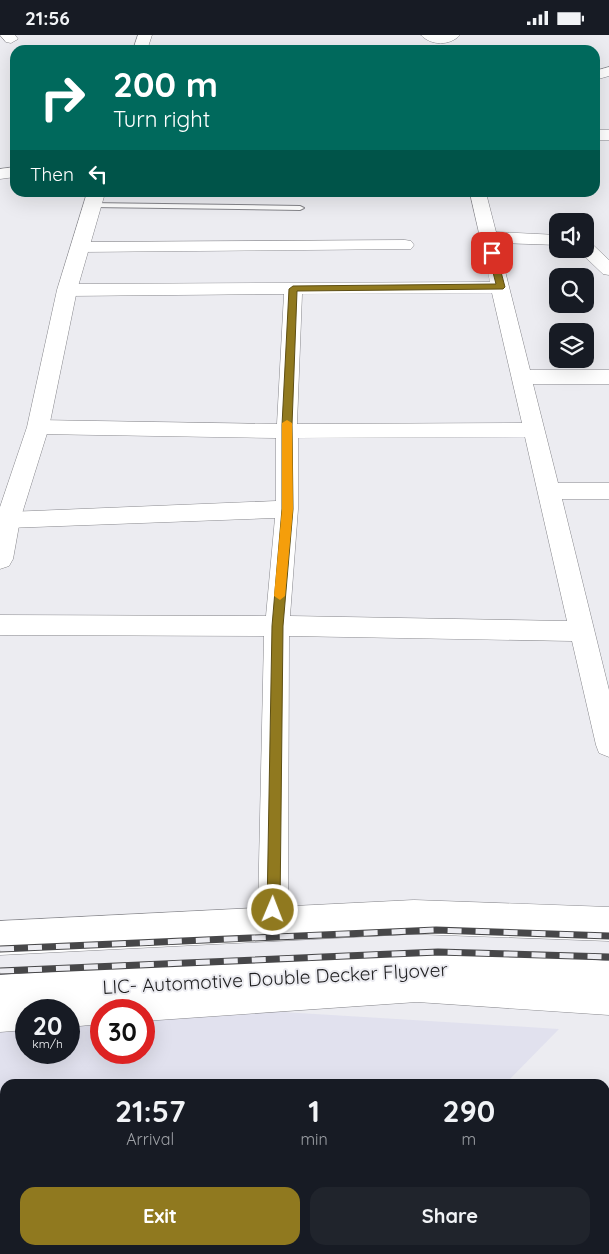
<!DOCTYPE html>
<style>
body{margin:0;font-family:Quicksand,sans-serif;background:#20242c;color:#f1f3f6;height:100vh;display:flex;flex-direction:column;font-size:19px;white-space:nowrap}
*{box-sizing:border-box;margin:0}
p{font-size:16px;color:#9ea1a6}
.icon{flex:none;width:28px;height:28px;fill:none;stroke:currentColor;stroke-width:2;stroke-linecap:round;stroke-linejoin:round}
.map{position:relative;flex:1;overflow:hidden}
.side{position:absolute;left:0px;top:1044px;width:610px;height:176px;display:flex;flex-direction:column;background:#171b24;border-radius:15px 15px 0 0;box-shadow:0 5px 20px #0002}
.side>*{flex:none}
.guide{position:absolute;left:10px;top:10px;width:590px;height:152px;border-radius:15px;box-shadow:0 5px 20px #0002;background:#00695c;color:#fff;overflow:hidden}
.tools{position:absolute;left:549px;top:178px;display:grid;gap:10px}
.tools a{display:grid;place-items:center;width:45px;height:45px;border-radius:10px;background:#171b24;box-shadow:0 5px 20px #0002;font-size:25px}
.speed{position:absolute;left:15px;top:964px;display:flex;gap:10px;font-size:25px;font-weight:700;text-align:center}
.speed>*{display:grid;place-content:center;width:65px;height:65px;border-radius:50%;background:#171b24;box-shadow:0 5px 20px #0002;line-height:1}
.speed small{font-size:12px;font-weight:400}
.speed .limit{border:8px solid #d22;background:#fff;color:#111}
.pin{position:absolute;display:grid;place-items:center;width:42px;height:42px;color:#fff;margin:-21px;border-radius:10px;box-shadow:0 2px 8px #0006}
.me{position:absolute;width:55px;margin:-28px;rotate:1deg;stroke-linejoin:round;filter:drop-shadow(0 0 4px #0008)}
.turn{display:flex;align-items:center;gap:18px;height:105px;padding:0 20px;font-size:22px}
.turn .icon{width:65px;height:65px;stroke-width:2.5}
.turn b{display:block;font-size:35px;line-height:42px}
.then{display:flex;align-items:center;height:48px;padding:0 20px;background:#0003;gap:10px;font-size:19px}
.eta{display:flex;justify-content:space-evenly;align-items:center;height:85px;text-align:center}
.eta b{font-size:30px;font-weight:800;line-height:35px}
.cta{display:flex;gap:10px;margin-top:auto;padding:10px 20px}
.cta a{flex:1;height:58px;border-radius:15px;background:#90791f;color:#fff;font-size:20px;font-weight:800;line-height:58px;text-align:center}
.cta a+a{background:#20242c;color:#f1f3f6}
.status{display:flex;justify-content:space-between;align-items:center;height:35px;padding:0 25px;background:#171b24;direction:ltr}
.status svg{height:14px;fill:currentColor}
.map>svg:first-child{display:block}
.built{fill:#e1e1ee}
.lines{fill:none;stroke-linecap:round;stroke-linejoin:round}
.service-casing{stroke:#86868b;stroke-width:2}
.minor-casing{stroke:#86868b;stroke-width:1}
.tertiary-casing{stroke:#86868b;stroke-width:1}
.secondary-casing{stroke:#86868b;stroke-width:1}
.primary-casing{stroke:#86868b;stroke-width:1}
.service{fill:#fff;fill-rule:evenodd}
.minor{fill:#fff;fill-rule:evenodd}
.tertiary{fill:#fff;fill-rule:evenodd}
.secondary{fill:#fff;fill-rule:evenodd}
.primary{fill:#fff;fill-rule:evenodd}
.rail-casing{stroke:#474749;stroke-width:7}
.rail{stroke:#ececf1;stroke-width:5;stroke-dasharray:14;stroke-linecap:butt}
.wall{fill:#c47fb8}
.route{fill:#90791f;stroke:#5e4f14}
.slow{fill:#f59e0b}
.labels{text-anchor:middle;stroke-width:4;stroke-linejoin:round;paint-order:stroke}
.near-street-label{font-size:19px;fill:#1f1f20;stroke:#ececf1}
</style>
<div class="status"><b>21:56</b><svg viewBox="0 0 49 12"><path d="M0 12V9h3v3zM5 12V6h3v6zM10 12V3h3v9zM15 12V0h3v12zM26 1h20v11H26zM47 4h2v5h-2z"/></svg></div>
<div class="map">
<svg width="609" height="1219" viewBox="0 0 609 1219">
<rect width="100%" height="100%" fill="#ececf1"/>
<polygon class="built" points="169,970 559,994 505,1049 5,1049 5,1215 340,1215 336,1219 0,1219 0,983 26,981 26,1018 69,1018 69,978 101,975 101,1018 144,1018 144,975"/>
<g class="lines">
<defs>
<polygon id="service" points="89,168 300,171 304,173 300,175 92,172 88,170"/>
<g id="minor">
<polygon points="0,0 15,0 18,4 11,8 6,7"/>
<path d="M421,0H460C450,11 431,11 421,0Z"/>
<polygon points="609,32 609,41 595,45 595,36"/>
<rect x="595" y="95" width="14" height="10"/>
<polygon points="15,132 15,142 0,144 0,134"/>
<path d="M470,158H486L496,197L558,200V210L498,208L530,335H609V349H533L558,448H609V464H562L609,655V722L599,718L596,710L572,606L289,601L288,875L284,886L273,890L262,886L258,875L264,601L0,600V580L266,581L275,483L8,493L0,491V479L8,477L276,466V403L38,399L31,397L28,392L31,387L38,385L277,389L284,259L67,261L61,259L58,255L61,251L67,249L490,247ZM492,258L522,388L297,389L302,259ZM525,402L567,586L290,581L298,474V403Z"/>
<polygon points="405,205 411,206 414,210 411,214 80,217 74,216 71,212 74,208 80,207"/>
<polygon points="585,207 591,208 609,225 609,240 603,239 579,216 578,214 585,214"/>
</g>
<g id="tertiary">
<polygon points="138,0 152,0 147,15 133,15"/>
<polygon points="87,158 105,158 77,255 49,392 20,485 13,524 9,531 0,534 0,472 27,392 57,255"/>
</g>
<polygon id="secondary" points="417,933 609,946 609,980 417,967 144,986 144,975 101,975 101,989 69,992 69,975 26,975 26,995 0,997 0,961 26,959 39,966 41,963 53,957"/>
<g id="primary">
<polygon points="414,865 609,872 609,906 414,899 0,920 0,886"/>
<polygon points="414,916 528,920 609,926 609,960 528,954 414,950 0,974 0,940"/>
</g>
</defs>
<use href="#service" class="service-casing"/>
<use href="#minor" class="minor-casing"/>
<use href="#tertiary" class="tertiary-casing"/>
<use href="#secondary" class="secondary-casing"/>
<use href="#primary" class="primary-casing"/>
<use href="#service" class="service"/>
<use href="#minor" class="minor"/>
<use href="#tertiary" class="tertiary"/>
<use href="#secondary" class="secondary"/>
<use href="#primary" class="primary"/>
<defs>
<g id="rail">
<polyline points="0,914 436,895 609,901"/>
<polyline points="0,936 438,917 609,922"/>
<polyline points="206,1219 210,1215"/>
<polyline points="260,1219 265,1215"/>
<polyline points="332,1219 338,1215"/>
</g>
</defs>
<use href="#rail" class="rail-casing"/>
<use href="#rail" class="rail"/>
</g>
<polygon class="wall" points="141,158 288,158 288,159 189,162 141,160"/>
<polygon class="route" points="492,216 496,218 505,252 503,254 297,256 292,390 293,474 283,591 280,875 278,880 273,882 269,880 267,875 272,591 282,474 282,390 289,254 293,251 496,249 488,218"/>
<polygon class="slow" points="287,385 292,388 293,474 285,561 280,565 274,561 282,474 282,388"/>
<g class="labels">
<g class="near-street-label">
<text transform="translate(275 943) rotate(-3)" y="7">LIC- Automotive Double Decker Flyover</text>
</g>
</g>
</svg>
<div class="tools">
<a><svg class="icon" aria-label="sound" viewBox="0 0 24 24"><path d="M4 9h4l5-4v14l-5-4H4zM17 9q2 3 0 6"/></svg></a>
<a><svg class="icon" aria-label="search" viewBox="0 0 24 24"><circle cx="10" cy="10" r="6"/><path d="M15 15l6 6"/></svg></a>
<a><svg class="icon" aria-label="layers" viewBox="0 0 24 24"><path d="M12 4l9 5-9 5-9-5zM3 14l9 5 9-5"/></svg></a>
</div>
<div class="speed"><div>20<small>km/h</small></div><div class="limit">30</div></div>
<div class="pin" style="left:492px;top:218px;background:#d93025"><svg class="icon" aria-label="arrive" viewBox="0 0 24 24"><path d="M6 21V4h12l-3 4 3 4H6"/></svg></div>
<svg class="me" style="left:273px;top:875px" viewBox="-20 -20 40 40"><circle r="17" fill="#90791f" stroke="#fff" stroke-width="3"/><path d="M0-11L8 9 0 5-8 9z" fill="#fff"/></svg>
<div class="guide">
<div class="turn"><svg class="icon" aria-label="right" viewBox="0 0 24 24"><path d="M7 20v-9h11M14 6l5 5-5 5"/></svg><div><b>200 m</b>Turn right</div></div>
<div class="then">Then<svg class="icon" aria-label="left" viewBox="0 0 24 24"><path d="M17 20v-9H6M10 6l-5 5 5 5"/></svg></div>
</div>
<section class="side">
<div class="eta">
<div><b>21:57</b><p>Arrival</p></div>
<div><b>1</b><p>min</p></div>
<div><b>290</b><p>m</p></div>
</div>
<div class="cta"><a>Exit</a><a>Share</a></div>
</section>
</div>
